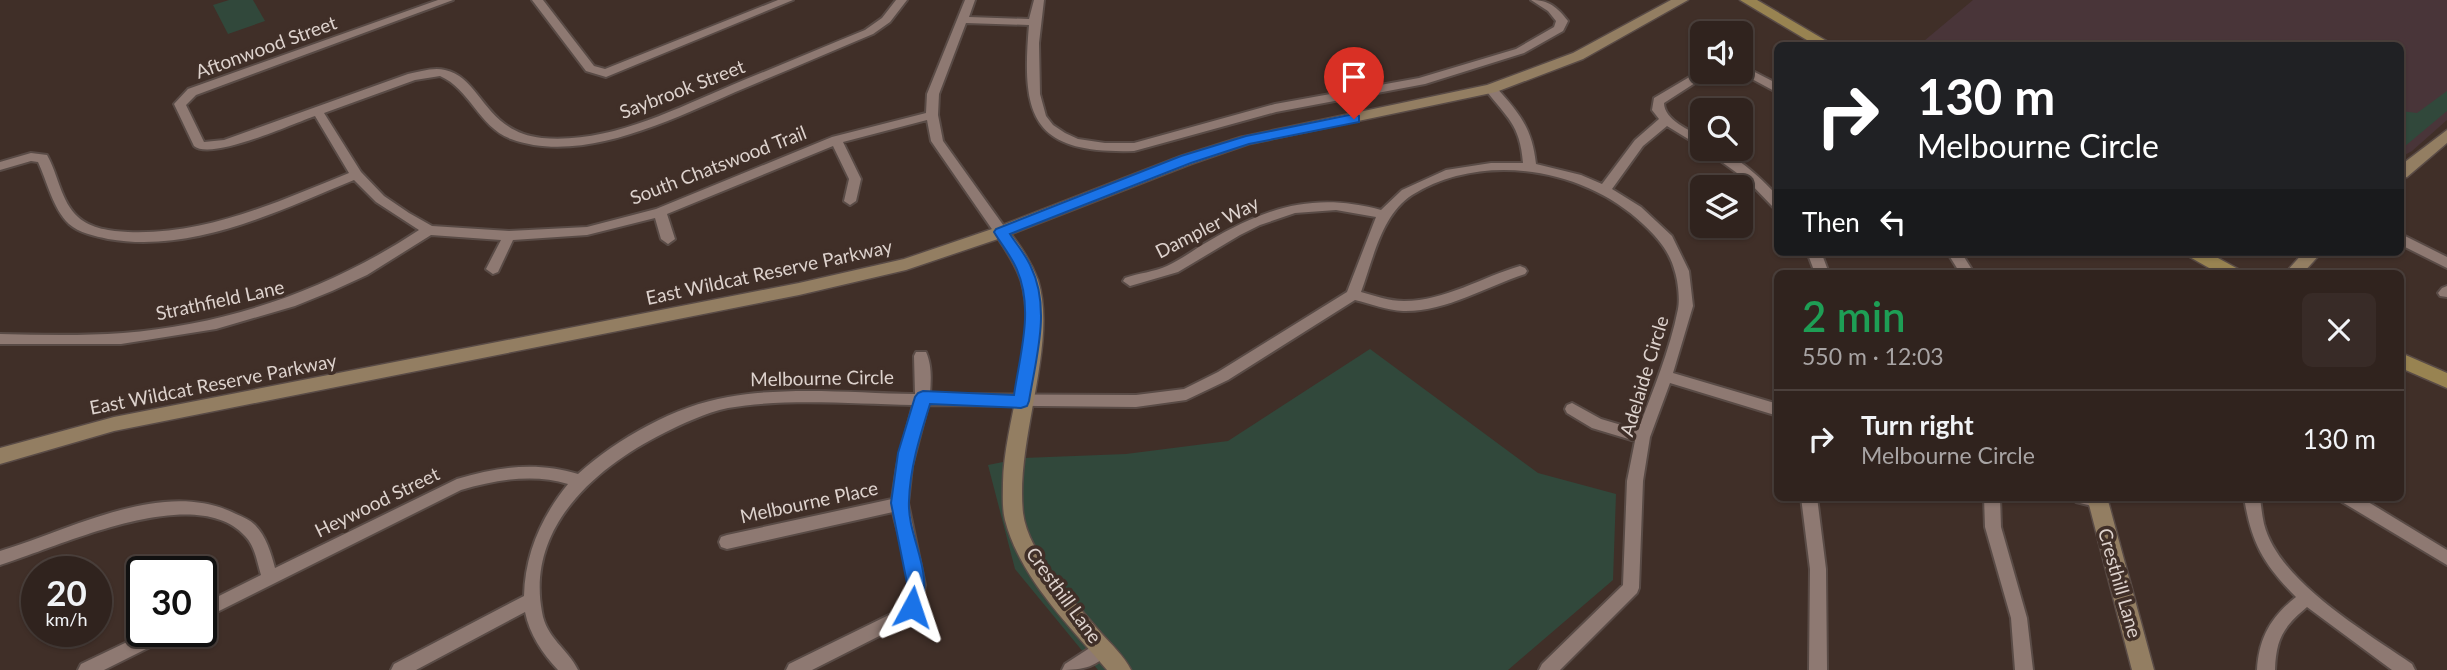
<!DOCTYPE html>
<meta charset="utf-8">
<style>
body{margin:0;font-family:Lato,sans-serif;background:#382b27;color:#f1f3f6;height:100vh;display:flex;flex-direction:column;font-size:26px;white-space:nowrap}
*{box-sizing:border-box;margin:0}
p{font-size:23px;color:#a8a4a4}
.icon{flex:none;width:38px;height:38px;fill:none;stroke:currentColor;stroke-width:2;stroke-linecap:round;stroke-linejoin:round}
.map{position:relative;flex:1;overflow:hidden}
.panel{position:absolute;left:1774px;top:270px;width:630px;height:231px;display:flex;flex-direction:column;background:#30231e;border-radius:10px;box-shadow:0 2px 5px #0004,0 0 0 2px #4b403c}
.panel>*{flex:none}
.hud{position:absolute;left:1774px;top:42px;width:630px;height:214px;border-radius:10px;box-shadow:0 2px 5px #0004,0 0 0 2px #4b403c;background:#202124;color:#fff;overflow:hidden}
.controls{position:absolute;left:1690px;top:21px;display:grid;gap:14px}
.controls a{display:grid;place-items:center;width:63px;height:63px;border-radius:10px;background:#30231e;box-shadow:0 2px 5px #0004,0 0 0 2px #4b403c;font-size:35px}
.speed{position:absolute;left:21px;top:556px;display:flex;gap:14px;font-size:35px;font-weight:700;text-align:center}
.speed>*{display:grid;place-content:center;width:91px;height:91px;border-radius:50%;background:#30231e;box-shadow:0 2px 5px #0004,0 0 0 2px #4b403c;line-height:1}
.speed small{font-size:18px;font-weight:400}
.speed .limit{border:4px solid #111;border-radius:10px;background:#fff;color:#111}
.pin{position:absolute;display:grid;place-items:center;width:60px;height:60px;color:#fff;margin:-72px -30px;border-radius:50% 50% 50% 0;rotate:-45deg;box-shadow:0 0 7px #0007}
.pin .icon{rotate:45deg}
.me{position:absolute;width:77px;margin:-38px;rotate:5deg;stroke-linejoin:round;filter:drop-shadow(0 0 5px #0008)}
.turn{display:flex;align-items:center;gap:24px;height:147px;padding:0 28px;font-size:32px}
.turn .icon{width:91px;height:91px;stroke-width:2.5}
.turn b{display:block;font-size:49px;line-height:60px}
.then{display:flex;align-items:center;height:66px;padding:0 28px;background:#0003;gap:14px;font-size:26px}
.round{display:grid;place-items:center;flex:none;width:74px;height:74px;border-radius:10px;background:#382b27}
.headline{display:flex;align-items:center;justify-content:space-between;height:119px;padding:0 28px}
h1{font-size:42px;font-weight:600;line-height:52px;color:#1e9e55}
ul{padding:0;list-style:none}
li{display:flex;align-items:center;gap:21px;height:98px;padding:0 28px;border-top:2px solid #4b403c}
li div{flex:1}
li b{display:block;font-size:26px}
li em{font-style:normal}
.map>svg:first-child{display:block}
.education{fill:#493539}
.green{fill:#31483b}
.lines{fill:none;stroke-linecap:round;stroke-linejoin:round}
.street-casing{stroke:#594b46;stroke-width:4}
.secondary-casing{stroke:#594b46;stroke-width:3}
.primary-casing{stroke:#594b46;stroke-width:3}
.street{fill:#8e7972;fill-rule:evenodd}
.secondary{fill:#937e62;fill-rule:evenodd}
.primary{fill:#988351;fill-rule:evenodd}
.route{fill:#1a73e8;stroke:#114b97;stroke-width:2}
.labels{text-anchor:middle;stroke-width:7;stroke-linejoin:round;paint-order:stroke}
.street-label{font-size:19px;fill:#ddd2cd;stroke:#402f28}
</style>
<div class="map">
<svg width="2447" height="670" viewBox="0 0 2447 670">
<rect width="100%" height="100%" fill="#402f28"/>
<polygon class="education" points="1973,0 2447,0 2447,120 2412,151 2401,157 2401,46 1918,46"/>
<g class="green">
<polygon points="229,0 253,0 265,21 228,34 213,5"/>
<polygon points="2447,91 2447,111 2404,147 2401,111 2417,113"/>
<polygon points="1370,349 1538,473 1616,494 1613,580 1508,670 1098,670 1015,569 988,465 1023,458 1126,454 1228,441"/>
</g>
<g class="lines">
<defs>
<g id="street">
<path d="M438,0H453L196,95L186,105L204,142L224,140L408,74C419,72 433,67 445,70C482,78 484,132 542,138C608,144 673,110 732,85C776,67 821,48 865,30L882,18L896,0H907L890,22L873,34C830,52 788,70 745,88C678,116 584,166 511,139C479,127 470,89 440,76L415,80L324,113L361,172L384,196L409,213L432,226L509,231L587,227L656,209L832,137L926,113L927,94L965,0H975L969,17L1029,19L1034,0H1044L1039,43L1040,94L1046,116L1053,125L1065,133L1078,139L1105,143H1134L1275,104L1419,78L1516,49L1554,27L1556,21L1548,11L1531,0C1549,0 1557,7 1568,21L1563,31L1524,53L1425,84L1276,112L1134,151C1032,154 1021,117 1029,25L966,23L939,94L938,115L943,141L1006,229L1008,232L1006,235H996L931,141L927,120L843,142L861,179L856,201L850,205L844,201L849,179L833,146L667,214L675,239L668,244L661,239L655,218L587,235L513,240L498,272L493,274L486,269L501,240L431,235L367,275L332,291L295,306L216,329L121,344H0V334C41,335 82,336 123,333C230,324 330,289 419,230L376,202L354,180C278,211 193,254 108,239C95,236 79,233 69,224C53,209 47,181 38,162L31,161L0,170V162L31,153L47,155C58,174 61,202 78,217C91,229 111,231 128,232C207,235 277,202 349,173L315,116C292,124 211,161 194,146L174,104L188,89Z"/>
<polygon points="532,0 543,0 594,66 605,69 778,0 793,0 606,77 586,71"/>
<polygon points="1741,65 1778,84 1778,93 1739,72 1741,72"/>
<path d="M1703,69V72H1712L1664,103C1664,120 1690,130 1703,138V148L1667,126L1643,146L1612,189L1641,207L1672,236L1689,271L1693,306L1673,373L1778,404V416L1670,383L1650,437L1643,481L1639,588L1637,593L1560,670H1539L1542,664L1623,585L1627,481L1635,441L1592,428L1567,413L1565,409L1567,405L1572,403L1601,419L1638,430C1653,390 1670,350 1678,309C1680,299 1678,282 1675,272C1670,252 1658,238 1643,224C1584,168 1483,151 1412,195C1381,215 1373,260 1361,292C1375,296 1389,301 1404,301C1445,301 1482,277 1520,266L1525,268L1527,271L1525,274C1485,287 1446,312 1403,311C1387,310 1371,304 1355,300L1228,380L1186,400L1136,407L928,405L912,466L908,503L925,585C923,602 919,612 905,623L812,670H786L789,664L893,613C897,609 903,606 905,601C917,580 897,535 893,512L727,549L721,547L719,542L721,537L727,535L892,499L897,466L913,405C854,404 785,398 728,408C705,413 684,423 664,433C596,467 526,527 542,612C546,638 568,649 578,670H558C542,653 530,635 525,612L416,670H391L394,664L524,596C525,553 542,516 568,484C533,473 496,480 461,490L201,620V605L261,575C257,562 255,546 245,536C195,481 59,547 0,565V551C71,530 164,477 236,514C243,517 250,520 255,525C266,536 271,553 275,568L457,479C498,467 536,461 578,474C618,438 675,406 728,397C788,386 855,393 915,394L914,356L916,352H926C932,365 931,380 930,394L1136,395L1184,389L1218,372L1347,292L1376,217L1336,210L1295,213L1260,225L1240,235L1178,272L1130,286L1123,281L1125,278C1139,273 1154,272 1167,266C1182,259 1195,249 1209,241C1267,207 1315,192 1381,210L1402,190L1446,170L1491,163H1523C1520,124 1507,118 1485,89L1491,85L1495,86C1519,113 1532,127 1536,164L1581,175L1602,184L1635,140L1659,119L1652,110L1654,98Z"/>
<path d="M1704,149C1732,148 1759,177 1778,196V208L1773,207L1748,181Z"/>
<polygon points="2401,234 2447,257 2447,268 2401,245"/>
<polygon points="1807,252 1821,252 1829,273 1815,273"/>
<polygon points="1947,252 1961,252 1974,273 1960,273"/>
<polygon points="2447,286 2447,297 2440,296 2438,293 2442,288"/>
<polygon points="1801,497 1817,497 1826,569 1827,670 1809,670 1810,569"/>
<polygon points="1984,497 2000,497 2001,527 2027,618 2033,670 2015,670 2011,618 1985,527"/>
<polygon points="2073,497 2102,497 2104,501 2102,506 2096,507 2076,502"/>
<path d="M2244,497H2260C2261,506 2262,515 2264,524C2278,581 2366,632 2412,664L2415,670H2392L2307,607C2283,627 2276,639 2275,670H2257C2259,637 2271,617 2296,597C2263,564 2251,542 2244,497Z"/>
<polygon points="2339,497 2360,497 2447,550 2447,565 2342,502"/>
<polygon points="148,632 172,632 170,637 104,670 78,670 81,664"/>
<path d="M1102,640L1108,643L1110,648C1101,667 1081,670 1062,670L1065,664Z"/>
</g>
<g id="secondary">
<path d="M1671,0H1688L1583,59L1496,92L1249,144L1191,164L1011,234C1022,248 1032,264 1038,280C1058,345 1015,440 1023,513C1028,554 1075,602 1101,633C1111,644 1124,656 1131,670H1107C1069,625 1020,578 1005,520C1002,508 1003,495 1003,483C1004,419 1039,343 1021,281C1016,266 1007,252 998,239L906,270L799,295L114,431L0,464V448L114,417L799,283L904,259L995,228L1181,156L1241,137L1487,85L1573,53Z"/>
<polygon points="2447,130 2447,143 2407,177 2401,178 2401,165"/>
<polygon points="2304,252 2322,252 2303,273 2285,273"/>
<polygon points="2087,497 2107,497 2154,670 2132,670"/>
</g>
<g id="primary">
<polygon points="1740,0 1757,0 1835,46 1817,46"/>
<polygon points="2186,252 2207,252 2238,269 2240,273 2218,273 2188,256"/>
<polygon points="2401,353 2447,373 2447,388 2401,368"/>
</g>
</defs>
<use href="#street" class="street-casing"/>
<use href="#secondary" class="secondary-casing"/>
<use href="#primary" class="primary-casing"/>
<use href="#street" class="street"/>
<use href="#secondary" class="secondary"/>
<use href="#primary" class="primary"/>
</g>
<path class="route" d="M1354,114L1359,116V122L1249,144L1191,163L1010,234C1017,245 1026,255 1031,267C1051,308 1036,358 1029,401L1027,406L1021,408L930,404C920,436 910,467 909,501C907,539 937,574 918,613L912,616L905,613L902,607L907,583L891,503L898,453L915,397L918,393L923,391L1014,395C1020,354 1034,309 1017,270C1012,257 1001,244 994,232L996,229L1181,156L1246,136Z"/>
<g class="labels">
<g class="street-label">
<text transform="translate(266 47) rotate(-20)" y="7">Aftonwood Street</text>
<text transform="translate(682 89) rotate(-21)" y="7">Saybrook Street</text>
<text transform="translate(718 165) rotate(-21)" y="7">South Chatswood Trail</text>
<text transform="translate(1207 227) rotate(-27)" y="7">Dampler Way</text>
<text transform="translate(769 272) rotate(-12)" y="7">East Wildcat Reserve Parkway</text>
<text transform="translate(220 300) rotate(-12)" y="7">Strathfield Lane</text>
<text transform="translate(1644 376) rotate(-73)" y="7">Adelaide Circle</text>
<text transform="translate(822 378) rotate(-1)" y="7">Melbourne Circle</text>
<text transform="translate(213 384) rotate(-11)" y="7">East Wildcat Reserve Parkway</text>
<text transform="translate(377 502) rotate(-26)" y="7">Heywood Street</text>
<text transform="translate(809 502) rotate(-12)" y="7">Melbourne Place</text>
<text transform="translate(2120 583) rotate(74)" y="7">Cresthill Lane</text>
<text transform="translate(1064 595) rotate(54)" y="7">Cresthill Lane</text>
</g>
</g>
</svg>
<div class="controls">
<a><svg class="icon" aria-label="sound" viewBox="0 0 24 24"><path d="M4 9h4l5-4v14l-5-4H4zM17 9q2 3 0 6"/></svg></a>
<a><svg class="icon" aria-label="search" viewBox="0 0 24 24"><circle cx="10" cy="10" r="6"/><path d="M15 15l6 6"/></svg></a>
<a><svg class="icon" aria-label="layers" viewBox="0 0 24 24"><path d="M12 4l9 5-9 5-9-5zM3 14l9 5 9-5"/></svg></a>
</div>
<div class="speed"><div>20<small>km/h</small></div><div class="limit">30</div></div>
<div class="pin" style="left:1354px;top:119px;background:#d93025"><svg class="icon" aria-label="arrive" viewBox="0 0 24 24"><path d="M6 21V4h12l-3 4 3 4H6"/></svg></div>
<svg class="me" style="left:912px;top:607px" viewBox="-20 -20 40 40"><path d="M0-17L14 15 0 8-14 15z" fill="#1a73e8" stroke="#fff" stroke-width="4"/></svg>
<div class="hud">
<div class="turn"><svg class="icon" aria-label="right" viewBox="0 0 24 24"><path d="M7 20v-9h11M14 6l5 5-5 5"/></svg><div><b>130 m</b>Melbourne Circle</div></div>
<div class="then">Then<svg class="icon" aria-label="left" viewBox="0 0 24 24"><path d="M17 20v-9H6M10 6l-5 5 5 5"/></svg></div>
</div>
<section class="panel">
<div class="headline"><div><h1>2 min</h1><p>550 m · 12:03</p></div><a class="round"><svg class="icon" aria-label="close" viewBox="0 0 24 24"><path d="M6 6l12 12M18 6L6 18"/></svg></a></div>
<ul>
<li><svg class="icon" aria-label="right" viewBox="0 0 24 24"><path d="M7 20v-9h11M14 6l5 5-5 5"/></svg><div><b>Turn right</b><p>Melbourne Circle</p></div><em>130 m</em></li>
</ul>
</section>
</div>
